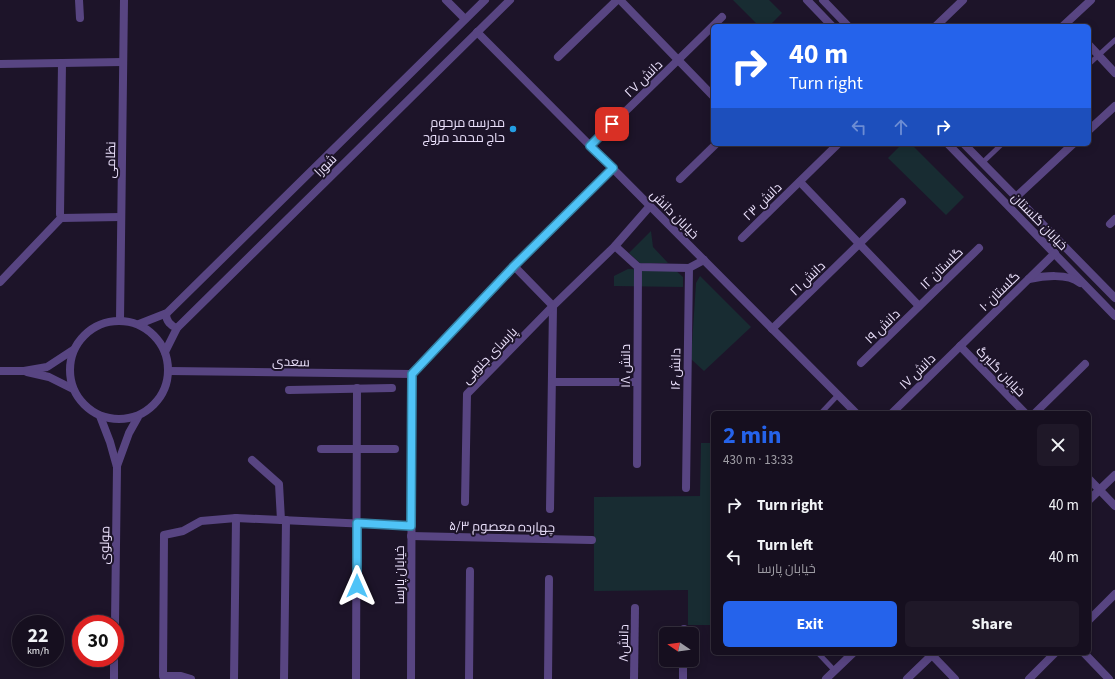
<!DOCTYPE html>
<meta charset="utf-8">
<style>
body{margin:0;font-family:"Source Sans 3",Cairo,sans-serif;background:#1f1828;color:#f1f3f6;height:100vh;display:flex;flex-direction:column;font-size:15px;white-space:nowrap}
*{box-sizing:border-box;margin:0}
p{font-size:13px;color:#9e9ca4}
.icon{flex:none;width:22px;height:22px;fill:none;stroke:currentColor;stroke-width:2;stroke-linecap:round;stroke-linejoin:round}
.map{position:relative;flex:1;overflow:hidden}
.sheet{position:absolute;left:711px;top:411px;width:380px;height:244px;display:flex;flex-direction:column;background:#160f1f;border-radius:6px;box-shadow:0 2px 10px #0003,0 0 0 1px #352f3d}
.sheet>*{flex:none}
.banner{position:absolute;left:711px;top:24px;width:380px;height:122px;border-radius:6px;box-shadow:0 2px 10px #0003,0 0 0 1px #352f3d;background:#2563eb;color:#fff;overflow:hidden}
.needle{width:26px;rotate:283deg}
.controls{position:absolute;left:659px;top:627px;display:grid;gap:8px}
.controls a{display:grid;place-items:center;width:40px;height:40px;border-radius:6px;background:#160f1f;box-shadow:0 2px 10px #0003,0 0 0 1px #352f3d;font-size:20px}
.speed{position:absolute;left:12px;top:615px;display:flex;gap:8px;font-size:20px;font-weight:700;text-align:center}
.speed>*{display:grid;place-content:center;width:52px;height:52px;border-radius:50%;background:#160f1f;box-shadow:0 2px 10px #0003,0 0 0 1px #352f3d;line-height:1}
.speed small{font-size:10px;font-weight:400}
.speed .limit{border:6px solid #d22;background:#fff;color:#111}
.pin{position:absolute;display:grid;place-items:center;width:34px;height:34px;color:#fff;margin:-17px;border-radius:8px;box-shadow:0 2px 6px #0006}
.me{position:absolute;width:44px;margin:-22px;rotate:0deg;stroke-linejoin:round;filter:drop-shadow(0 0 3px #0008)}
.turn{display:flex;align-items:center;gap:14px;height:84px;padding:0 12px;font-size:18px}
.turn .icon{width:52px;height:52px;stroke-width:2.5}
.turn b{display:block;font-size:28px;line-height:34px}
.lanes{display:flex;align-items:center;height:38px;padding:0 12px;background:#0003;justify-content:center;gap:20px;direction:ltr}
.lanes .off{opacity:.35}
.round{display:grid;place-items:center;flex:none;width:42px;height:42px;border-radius:6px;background:#1f1828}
.overview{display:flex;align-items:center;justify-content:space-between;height:68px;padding:0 12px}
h1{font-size:24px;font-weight:700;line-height:30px;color:#2563eb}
.cta{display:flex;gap:8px;margin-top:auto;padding:8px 12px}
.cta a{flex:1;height:46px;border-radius:6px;background:#2563eb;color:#fff;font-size:16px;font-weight:700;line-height:46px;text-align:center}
.cta a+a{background:#1f1828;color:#f1f3f6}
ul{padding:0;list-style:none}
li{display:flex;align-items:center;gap:12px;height:52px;padding:0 12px}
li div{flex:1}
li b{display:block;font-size:15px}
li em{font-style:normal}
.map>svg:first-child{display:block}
.green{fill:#182c32}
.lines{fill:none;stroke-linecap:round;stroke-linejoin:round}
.service{stroke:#584582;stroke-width:5}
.minor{stroke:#584582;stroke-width:8}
.tertiary{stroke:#584582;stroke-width:8}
.route-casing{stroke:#337fa1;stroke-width:10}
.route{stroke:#4fc3f7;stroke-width:7}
.poi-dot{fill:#249ee3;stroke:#1d1429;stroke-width:1.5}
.labels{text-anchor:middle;stroke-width:4;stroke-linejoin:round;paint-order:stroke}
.street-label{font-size:13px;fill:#eae0fb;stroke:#1d1429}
.poi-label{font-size:13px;fill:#eae0fb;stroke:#1d1429;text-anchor:end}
</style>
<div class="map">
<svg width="1115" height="679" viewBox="0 0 1115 679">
<rect width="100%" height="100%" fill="#1d1429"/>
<g class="green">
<polygon points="733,0 769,0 782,13 769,26 759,26"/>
<polygon points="902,144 911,144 964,197 946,215 888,158"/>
<polygon points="651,231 653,247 668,263 640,263 629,253"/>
<polygon points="628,269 675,270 683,277 683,287 614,286 614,276"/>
<polygon points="700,276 751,327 704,371 691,359 696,283"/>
<polygon points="701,443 713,443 713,625 688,625 688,590 594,591 594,497 700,496"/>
</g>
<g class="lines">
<g class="service">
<polyline points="1089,64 1115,40"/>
<polyline points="982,163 1002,144"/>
<polyline points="821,413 838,395"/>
<polyline points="818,653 835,671"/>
</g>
<g class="minor">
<polyline points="79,0 80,18"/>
<polyline points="620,0 713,96"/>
<polyline points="936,26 963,0"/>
<polyline points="1063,26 1091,0"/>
<polyline points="1089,45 1115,73"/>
<polyline points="558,57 617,0"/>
<polyline points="0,64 123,62"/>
<polyline points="1089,130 1115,106"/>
<polyline points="590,146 722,17"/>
<polyline points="680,179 716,144"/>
<polyline points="800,182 919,306"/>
<polyline points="1016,197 1073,144"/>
<polyline points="60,214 62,63"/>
<polyline points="1110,224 1115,219"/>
<polyline points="742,238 838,144"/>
<polyline points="615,246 638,267 689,268"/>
<polyline points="514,266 553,306 550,509"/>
<polyline points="0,282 61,218 121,217"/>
<polyline points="120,320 124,0"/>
<polyline points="772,329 902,202"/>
<polyline points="960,346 1025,413"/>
<polyline points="861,363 979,248"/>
<polyline points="0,371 24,371 47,367 73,350"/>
<polyline points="169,371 412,374"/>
<polyline points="27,372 49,377 73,389"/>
<polyline points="552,382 637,382"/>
<polyline points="289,390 392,388"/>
<polyline points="1035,413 1085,364"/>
<polyline points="100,416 110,442 117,467 115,624"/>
<polyline points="321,449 395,449"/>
<polyline points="252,460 279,484 281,520"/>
<polyline points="637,464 638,267"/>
<polyline points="117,466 129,433 138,417"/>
<polyline points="1089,479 1115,506"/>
<polyline points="686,488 689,268 704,260"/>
<polyline points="1089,500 1115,475"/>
<polyline points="465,502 467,394 553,306 615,246 650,206"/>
<polyline points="411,536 592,540"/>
<polyline points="1089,620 1115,594"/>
<polyline points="684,634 684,629"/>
<polyline points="930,653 955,679"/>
<polyline points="1084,653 1109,679"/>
<polyline points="114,679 114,658"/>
<polyline points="191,679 181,676 163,676 164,535 183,531 201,521 236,518 411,526"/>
<polyline points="234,679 236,518"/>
<polyline points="284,679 286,520"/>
<polyline points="356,679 357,388"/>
<polyline points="411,679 412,374 514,266 613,168"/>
<polyline points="469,679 470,571"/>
<polyline points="548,679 549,579"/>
<polyline points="634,679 635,608"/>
<polyline points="683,679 683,660"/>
<polyline points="907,679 934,653"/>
<polyline points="1029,679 1055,653"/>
</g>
<g class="tertiary">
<polyline points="446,0 465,19"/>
<polyline points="807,0 832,26"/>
<polyline points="823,0 848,26"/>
<polyline points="477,32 856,413"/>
<polyline points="948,144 1115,316"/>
<polyline points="964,144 1115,298"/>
<path d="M1029,279C1043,276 1068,273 1080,283"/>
<path d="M166,314C166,321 171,326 177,328"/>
<circle cx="119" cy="370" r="49"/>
<polyline points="139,324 167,313 485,0"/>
<polyline points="165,352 177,328 510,0"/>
<polyline points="892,413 1055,253"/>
<polyline points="826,679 853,653"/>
</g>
</g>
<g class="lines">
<defs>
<polyline id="route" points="357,586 357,523 411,526 412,374 514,266 613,168 590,146 612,124"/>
</defs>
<use href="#route" class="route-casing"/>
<use href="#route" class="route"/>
</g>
<circle class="poi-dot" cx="513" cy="129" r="4"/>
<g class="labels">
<g class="street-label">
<text transform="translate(643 78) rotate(-44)" y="5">دانش ۲۷</text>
<text transform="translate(110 160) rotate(-89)" y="5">نظامی</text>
<text transform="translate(325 165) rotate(-45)" y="5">شورا</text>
<text transform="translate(762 201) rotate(-44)" y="5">دانش ۲۳</text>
<text transform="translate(675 214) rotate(45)" y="5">خیابان دانش</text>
<text transform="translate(1040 221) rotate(46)" y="5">خیابان گلستان</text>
<text transform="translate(941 268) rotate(-44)" y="5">گلستان ۱۲</text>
<text transform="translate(807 278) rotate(-44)" y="5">دانش ۲۱</text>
<text transform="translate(999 291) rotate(-44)" y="5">گلستان ۱۰</text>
<text transform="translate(882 326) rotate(-44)" y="5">دانش ۱۹</text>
<text transform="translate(489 355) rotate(-46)" y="5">پارسای جنوبی</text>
<text transform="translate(291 361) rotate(1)" y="5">سعدی</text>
<text transform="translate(625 366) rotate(-90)" y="5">دانش ۱۸</text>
<text transform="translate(675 369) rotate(-89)" y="5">دانش ۱۶</text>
<text transform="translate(917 371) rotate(-44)" y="5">دانش ۱۷</text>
<text transform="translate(1001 371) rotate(46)" y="5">خیابان گلبرگ</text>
<text transform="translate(502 526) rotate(1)" y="5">چهارده معصوم ۵/۳</text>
<text transform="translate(104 545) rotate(-89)" y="5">مولوی</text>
<text transform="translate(399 575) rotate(-90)" y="5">خیابان پارسا</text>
<text transform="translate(623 643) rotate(-89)" y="5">دانش۸</text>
</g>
<g class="poi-label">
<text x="505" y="127">مدرسه مرحوم<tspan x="505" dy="15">حاج محمد مروج</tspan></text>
</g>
</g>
</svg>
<div class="controls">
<a><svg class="needle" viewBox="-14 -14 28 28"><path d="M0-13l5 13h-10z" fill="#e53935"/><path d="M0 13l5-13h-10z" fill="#9e9ca4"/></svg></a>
</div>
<div class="speed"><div>22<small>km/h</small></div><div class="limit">30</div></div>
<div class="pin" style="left:612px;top:124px;background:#d93025"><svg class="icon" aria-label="arrive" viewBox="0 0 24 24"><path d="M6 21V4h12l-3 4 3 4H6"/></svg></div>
<svg class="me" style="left:357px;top:586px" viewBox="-20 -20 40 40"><path d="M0-17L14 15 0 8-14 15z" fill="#4fc3f7" stroke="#fff" stroke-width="4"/></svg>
<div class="banner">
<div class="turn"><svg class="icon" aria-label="right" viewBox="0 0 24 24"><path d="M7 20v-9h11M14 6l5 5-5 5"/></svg><div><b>40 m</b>Turn right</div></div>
<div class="lanes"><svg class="icon off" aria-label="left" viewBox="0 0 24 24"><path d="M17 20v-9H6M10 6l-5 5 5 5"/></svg><svg class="icon off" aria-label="ahead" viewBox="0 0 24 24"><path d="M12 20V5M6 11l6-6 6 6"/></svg><svg class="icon" aria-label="right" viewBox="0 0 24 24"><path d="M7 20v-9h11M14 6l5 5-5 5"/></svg></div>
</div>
<section class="sheet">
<div class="overview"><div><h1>2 min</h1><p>430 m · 13:33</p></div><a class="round"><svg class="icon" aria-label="close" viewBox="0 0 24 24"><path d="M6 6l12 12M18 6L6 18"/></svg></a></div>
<ul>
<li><svg class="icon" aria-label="right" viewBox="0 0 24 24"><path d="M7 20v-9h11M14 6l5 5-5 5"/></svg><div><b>Turn right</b></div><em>40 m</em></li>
<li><svg class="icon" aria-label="left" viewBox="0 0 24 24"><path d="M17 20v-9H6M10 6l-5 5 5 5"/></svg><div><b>Turn left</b><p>خیابان پارسا</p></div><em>40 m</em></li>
</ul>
<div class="cta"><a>Exit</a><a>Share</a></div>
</section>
</div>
